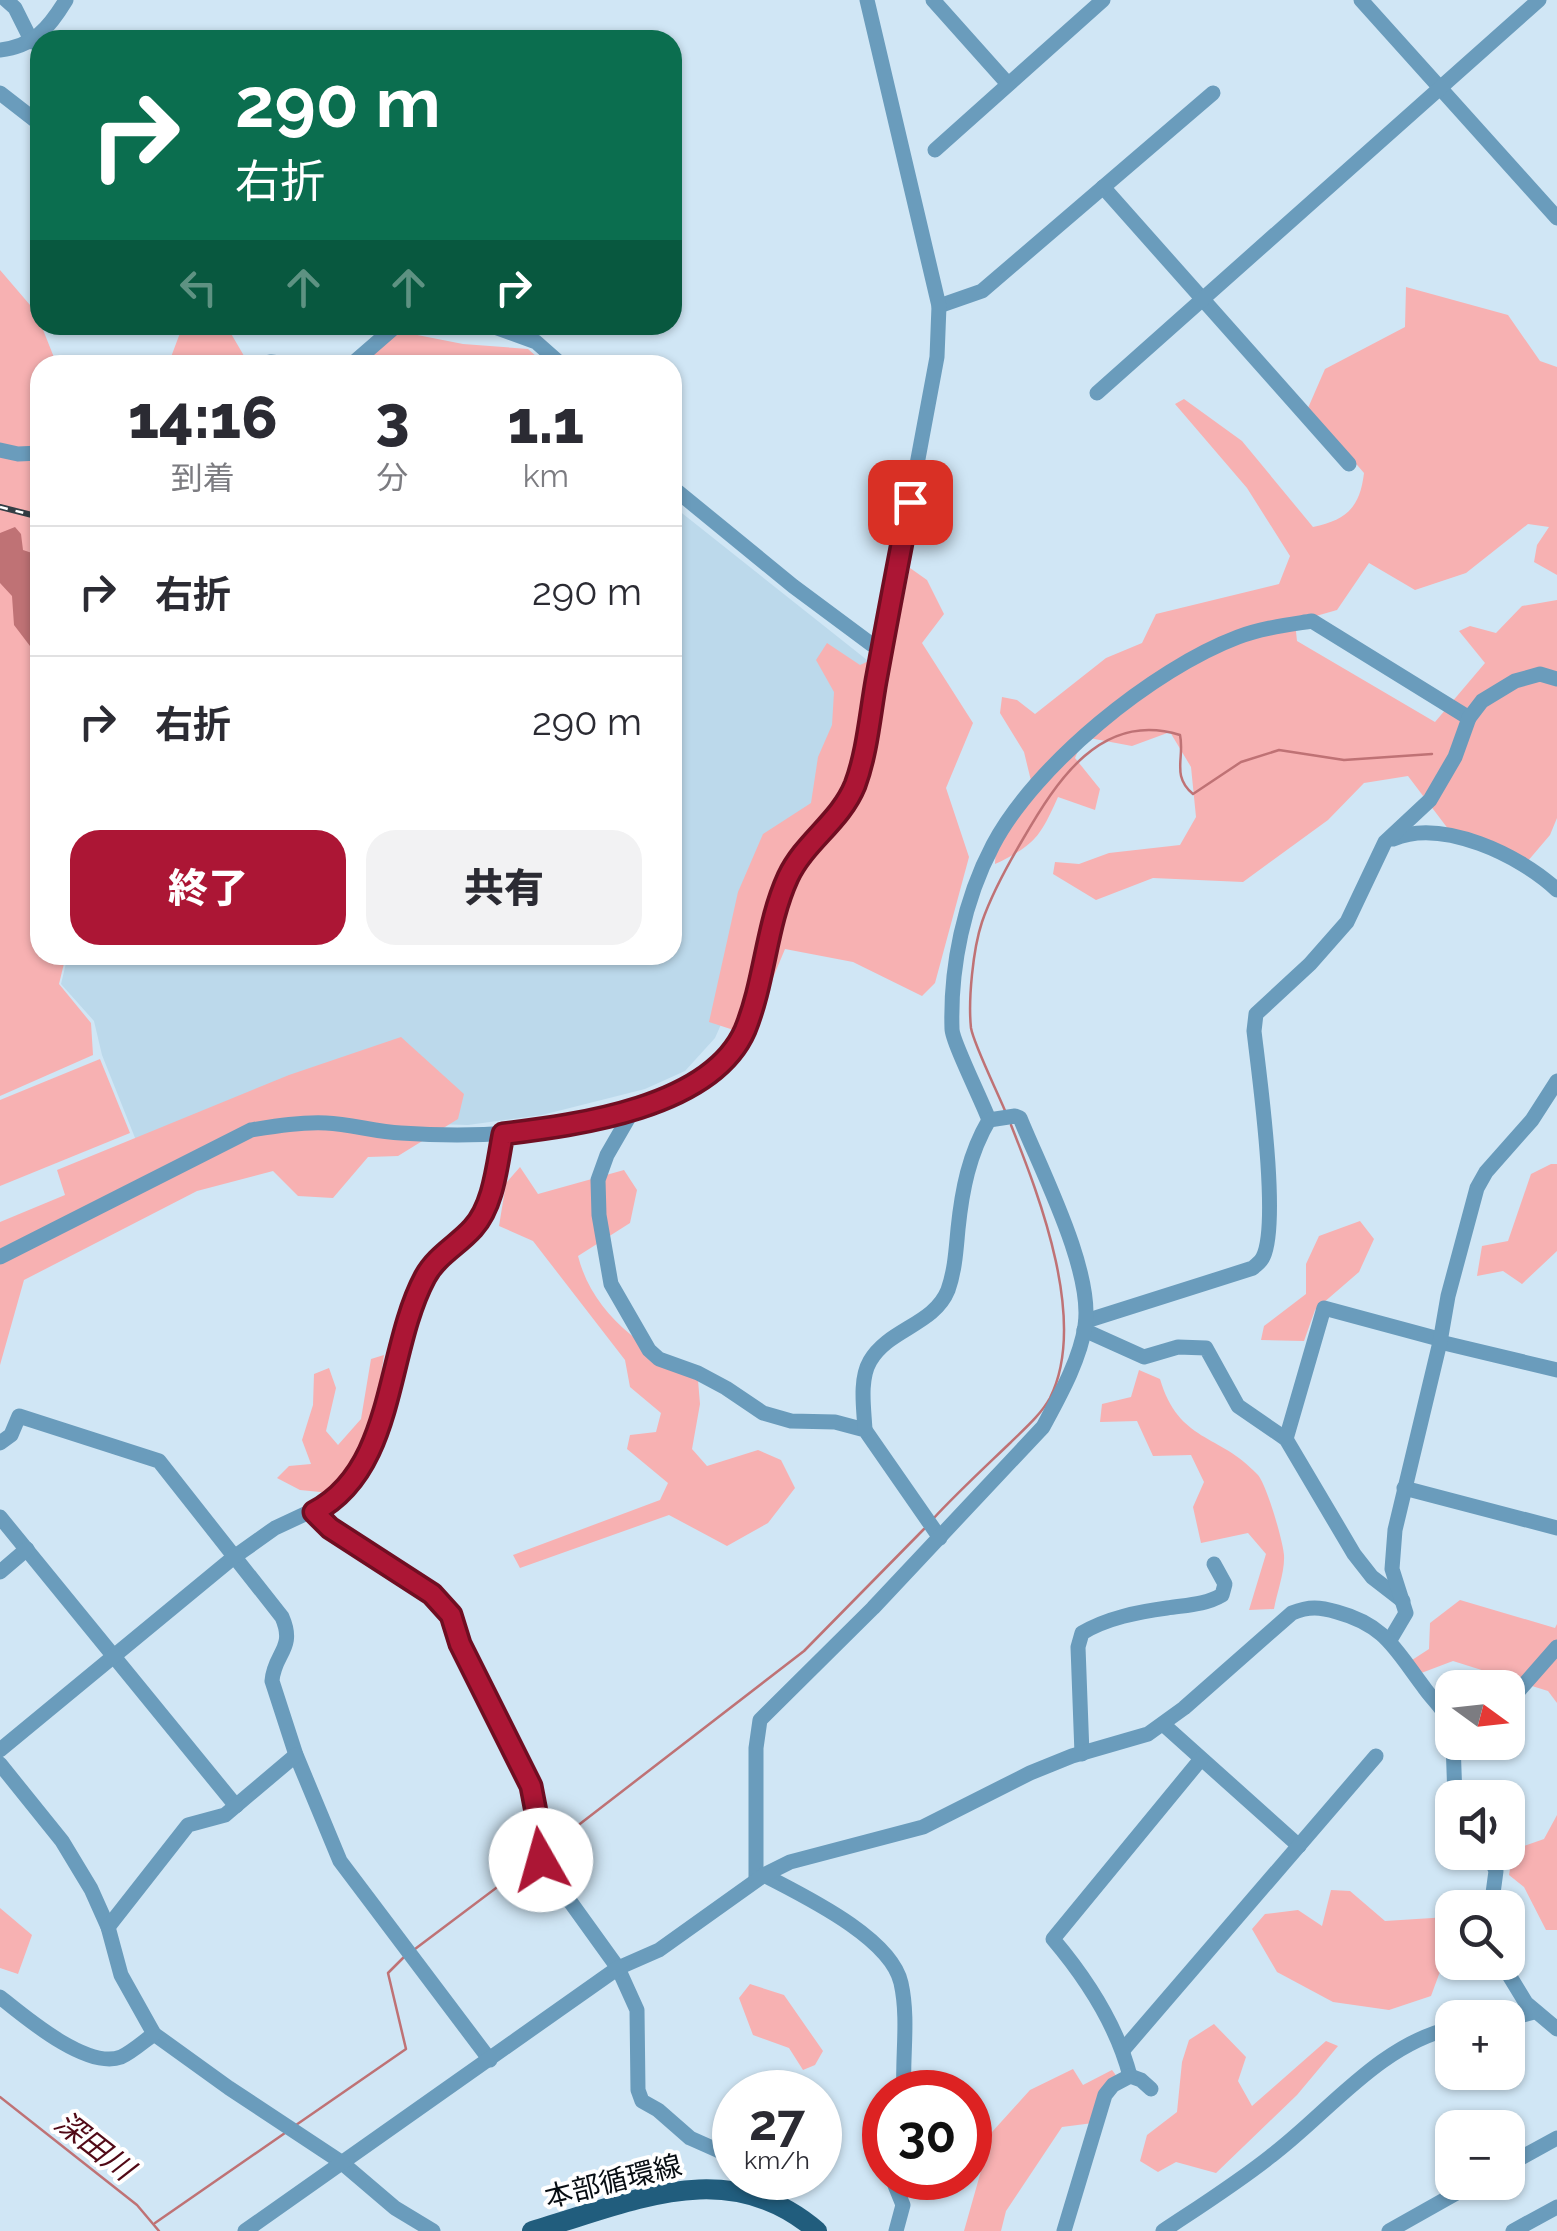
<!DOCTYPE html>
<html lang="ja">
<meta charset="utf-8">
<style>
body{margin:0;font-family:Raleway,"Noto Sans JP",sans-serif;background:#f2f2f3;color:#2b2b33;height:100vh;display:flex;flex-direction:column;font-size:38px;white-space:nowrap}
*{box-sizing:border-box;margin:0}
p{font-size:32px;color:#7c7c81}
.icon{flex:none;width:55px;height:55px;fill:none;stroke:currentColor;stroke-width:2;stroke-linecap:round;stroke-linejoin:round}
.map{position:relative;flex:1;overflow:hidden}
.details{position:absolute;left:30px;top:355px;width:652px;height:610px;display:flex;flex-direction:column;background:#fff;border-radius:30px;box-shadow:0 2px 8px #0004}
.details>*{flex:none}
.top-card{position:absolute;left:30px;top:30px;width:652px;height:305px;border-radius:30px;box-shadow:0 2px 8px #0004;background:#0b6e4f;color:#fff;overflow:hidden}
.needle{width:65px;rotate:105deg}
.fabs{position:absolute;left:1435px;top:1670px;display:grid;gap:20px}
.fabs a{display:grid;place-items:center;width:90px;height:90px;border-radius:20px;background:#fff;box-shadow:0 2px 8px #0004;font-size:50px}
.speed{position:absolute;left:712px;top:2070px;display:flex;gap:20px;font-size:50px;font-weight:700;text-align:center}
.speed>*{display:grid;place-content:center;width:130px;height:130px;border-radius:50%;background:#fff;box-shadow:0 2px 8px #0004;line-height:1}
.speed small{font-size:25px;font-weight:400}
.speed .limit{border:15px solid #d22;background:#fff;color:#111}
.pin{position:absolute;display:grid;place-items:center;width:85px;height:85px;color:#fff;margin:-42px;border-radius:20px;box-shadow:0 5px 15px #0006}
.me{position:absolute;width:110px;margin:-55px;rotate:353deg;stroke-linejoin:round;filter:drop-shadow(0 0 8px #0008)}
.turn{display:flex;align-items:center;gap:35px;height:210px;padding:0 40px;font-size:45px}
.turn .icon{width:130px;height:130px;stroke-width:2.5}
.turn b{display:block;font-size:70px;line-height:85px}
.lanes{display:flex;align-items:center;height:95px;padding:0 40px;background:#0003;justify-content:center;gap:50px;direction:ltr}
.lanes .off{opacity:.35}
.eta{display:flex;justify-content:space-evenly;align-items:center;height:170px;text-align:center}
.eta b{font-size:60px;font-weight:800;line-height:70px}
.action{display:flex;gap:20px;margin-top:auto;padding:20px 40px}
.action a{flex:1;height:115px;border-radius:30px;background:#ac1635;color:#fff;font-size:40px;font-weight:800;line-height:115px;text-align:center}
.action a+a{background:#f2f2f3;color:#2b2b33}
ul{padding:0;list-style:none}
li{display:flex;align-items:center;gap:30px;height:130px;padding:0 40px;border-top:2px solid #e1e1e2}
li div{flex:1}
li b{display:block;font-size:38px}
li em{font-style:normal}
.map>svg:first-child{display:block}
.built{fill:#bcd9eb}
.green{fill:#f7b1b2}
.water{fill:#bf7275}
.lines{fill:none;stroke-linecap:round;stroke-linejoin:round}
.stream{stroke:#bf7275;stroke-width:2.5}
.minor{stroke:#6a9cbc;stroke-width:15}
.major{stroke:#215d7d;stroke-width:20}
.rail-casing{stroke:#343e45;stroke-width:6}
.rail{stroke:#fff;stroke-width:2.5;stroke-dasharray:8;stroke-linecap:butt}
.route-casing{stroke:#700e22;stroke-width:25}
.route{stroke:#ac1635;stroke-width:18}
.labels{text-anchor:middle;stroke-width:8;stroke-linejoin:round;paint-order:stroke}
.street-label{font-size:28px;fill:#070d12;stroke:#fff}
.water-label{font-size:30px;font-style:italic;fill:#510916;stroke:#fff}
</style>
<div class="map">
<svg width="1557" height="2231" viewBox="0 0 1557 2231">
<rect width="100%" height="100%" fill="#d0e6f5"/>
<polygon class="built" points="673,506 867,660 870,689 715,1038 685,1071 645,1089 542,1115 468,1125 401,1123 149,1173 102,1055 94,1021 61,984 68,955 672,955"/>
<g class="green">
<polygon points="0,270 36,312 57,365 40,365 40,955 66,955 59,984 91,1023 93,1055 0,1096"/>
<path d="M1406,287L1508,315L1540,361L1557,367V575L1534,562L1537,545L1549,527L1528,524L1466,573L1415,590L1369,563L1337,610L1295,622L1297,641L1435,722L1485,663L1459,631L1470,626L1496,633L1522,606L1557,600V818L1550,835L1527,862L1455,838L1408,776L1364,783L1328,820L1243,882L1153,878L1096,900L1053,874L1055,862L1079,864L1109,853L1180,845L1196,817L1191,767L1170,732L1132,746L1084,737L1075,758L1100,789L1095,810L1058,797C1040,837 1035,845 995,864L996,844L1034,793L1024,752L1000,713L1002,697L1017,700L1035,714L1106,658L1142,643L1156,614L1279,584L1290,556L1247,488L1175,404L1184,399L1242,441L1313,527C1347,520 1360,507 1364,473L1308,408L1325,369L1405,327Z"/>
<polygon points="183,325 226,325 247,361 281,365 168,365"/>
<polygon points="397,331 463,344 528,349 546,365 357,365"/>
<polygon points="910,568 927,580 944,614 922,643 973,723 946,788 969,857 935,983 922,996 853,962 785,949 749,1035 709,1022 738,892 763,834 811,803 818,757 832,725 834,692 816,660 827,643 860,665 893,650"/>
<polygon points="401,1037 464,1094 458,1119 398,1156 368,1157 333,1198 298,1196 273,1171 197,1191 24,1280 0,1365 0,1222 65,1195 57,1170 289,1075"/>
<polygon points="100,1059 130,1133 0,1186 0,1100"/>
<polygon points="1551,1164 1557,1164 1557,1251 1522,1284 1503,1271 1477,1276 1482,1246 1508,1241 1531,1174"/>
<path d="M520,1167L538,1194L624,1170L637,1190L630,1223L578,1256C594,1318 647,1349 698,1380L700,1404L692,1449L707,1466L758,1450L781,1460L795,1488L768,1523L727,1546L669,1515L520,1568L513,1555L660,1500L668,1483L627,1449L630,1435L656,1432L661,1413L630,1387L625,1360L533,1241L499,1226L506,1183Z"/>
<polygon points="1360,1221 1374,1239 1359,1272 1315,1310 1304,1341 1261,1340 1264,1326 1306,1294 1306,1264 1319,1236"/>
<polygon points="384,1355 373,1429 351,1480 330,1493 300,1490 277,1478 289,1466 311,1464 302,1440 313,1405 314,1374 329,1368 336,1388 326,1431 338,1445 361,1419 371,1359"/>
<path d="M1139,1370L1160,1379C1179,1443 1219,1433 1257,1474C1266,1482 1283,1541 1284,1555C1285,1572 1277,1592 1274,1609L1249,1610L1266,1554L1248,1533L1201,1543L1193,1507L1204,1482L1191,1455L1153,1456L1137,1421L1100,1422L1102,1404L1131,1397Z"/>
<polygon points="1460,1600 1555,1628 1557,1624 1557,1703 1548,1691 1453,1661 1416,1675 1409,1662 1429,1649 1430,1623"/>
<polygon points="1557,1815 1557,1930 1546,1930 1524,1887 1509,1875 1513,1850 1544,1839"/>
<polygon points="1331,1890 1350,1891 1385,1921 1448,1917 1452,1939 1431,1996 1389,2010 1333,2002 1277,1972 1252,1929 1265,1914 1298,1910 1322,1926"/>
<polygon points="0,1908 32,1935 18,1974 0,1968"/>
<polygon points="750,1984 784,1995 823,2051 815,2065 803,2070 789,2048 753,2035 739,1998"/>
<polygon points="1214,2024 1246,2057 1238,2081 1252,2106 1326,2041 1338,2046 1297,2095 1216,2173 1176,2162 1158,2172 1140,2161 1147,2135 1177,2112 1182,2062 1189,2040"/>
<polygon points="1073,2069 1083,2085 1112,2070 1118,2078 1093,2123 1062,2127 1006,2211 1001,2231 964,2231 992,2132 1030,2090"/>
</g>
<polygon class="water" points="15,527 21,534 23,550 32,553 40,549 40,572 32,580 31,593 40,605 40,644 36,647 30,646 14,625 12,596 0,583 0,533"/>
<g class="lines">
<g class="stream">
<path d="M1006,1113C998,1093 974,1045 971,1028C968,1000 973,949 982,922C992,893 1007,866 1023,839C1056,782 1101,710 1180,735C1185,757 1171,776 1193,794L1241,762L1279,750L1344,760L1432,754"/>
<path d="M933,1519C957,1493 983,1469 1009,1444C1023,1430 1040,1416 1050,1398C1088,1322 1040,1198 1011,1125"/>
<polyline points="550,1847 804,1651 924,1529"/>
<polyline points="415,1949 536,1858"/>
<polyline points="0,2097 137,2205 159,2231"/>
<polyline points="296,2125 406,2049 388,1973 404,1957"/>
<polyline points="155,2223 285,2133"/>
</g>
<g class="minor">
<polyline points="6,0 15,8 32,42"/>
<polyline points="933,0 1008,84"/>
<polyline points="1361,0 1557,218"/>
<path d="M0,50C34,46 49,28 66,0"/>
<polyline points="0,93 40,124"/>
<polyline points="935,150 1103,0"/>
<polyline points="1103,187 1349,464"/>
<polyline points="939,306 982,291 1213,93"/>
<polyline points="489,325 536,342 562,365"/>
<polyline points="253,365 271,362 301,365"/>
<polyline points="351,365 397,325"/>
<polyline points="1097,393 1539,0"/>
<polyline points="0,450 18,454 40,453"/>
<polyline points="672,487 793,586 871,644 882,647"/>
<path d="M1393,839C1442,818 1520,855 1557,890"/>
<polyline points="633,1110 607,1155 598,1180 599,1215 611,1284 649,1350 659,1359 698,1373 726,1388 763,1413 791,1421 835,1422 865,1430 940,1538"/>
<path d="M989,1120C983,1103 952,1041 952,1029C950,967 964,900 993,845C1035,765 1153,669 1238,637C1262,628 1287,625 1312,621L1469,718"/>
<path d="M0,1257L251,1130C276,1126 300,1122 326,1123C351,1124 376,1132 401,1133C488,1139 579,1133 661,1098C687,1087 719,1073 735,1048C767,1000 765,935 786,882C797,854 819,840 837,817C848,803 854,786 860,770L937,357L939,306L867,0"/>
<path d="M1086,1321L1253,1268C1257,1264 1261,1262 1263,1257C1280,1223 1259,1074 1254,1031L1256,1014L1310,964L1347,922L1385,842L1430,800L1455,757L1469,718L1482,701L1515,681L1540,674L1557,679"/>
<polyline points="1084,1330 1144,1357 1178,1347 1206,1348 1238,1406 1286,1439 1354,1554 1372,1577 1403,1601"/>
<polyline points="1440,1342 1557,1370"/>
<polyline points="1286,1439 1324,1308 1439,1339"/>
<path d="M0,1443L11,1435L19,1416L159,1461L282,1617C296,1649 274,1653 272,1681L296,1755L340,1861L490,2060"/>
<polyline points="1404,1488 1557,1528"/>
<polyline points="314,1512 330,1528 432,1594 451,1615 459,1644 531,1787 543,1848 541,1861 618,1968 637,2010 638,2090 642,2101 658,2110 690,2138 735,2158"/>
<polyline points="0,1517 236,1806"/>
<polyline points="0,1572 27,1549"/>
<polyline points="1390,1640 1406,1613 1392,1569 1395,1530 1440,1342 1448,1296 1477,1188 1486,1172 1532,1120 1557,1081"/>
<polyline points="1508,1703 1557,1647"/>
<polyline points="1164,1725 1299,1846"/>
<polyline points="1453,1742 1455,1798"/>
<polyline points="0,1750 234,1557 275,1528 337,1499 362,1468 373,1443 409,1314 429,1269 481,1218 490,1194 503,1134"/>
<path d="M1082,1754L1078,1647L1082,1633C1107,1618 1138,1612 1167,1608C1186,1605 1205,1605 1222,1595L1225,1584L1214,1564"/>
<polyline points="0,1764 62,1841 91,1889 108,1927 121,1975 154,2034 229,2088 341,2162 395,2208 433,2231"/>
<polyline points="1488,1852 1496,1871 1491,1908"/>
<path d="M764,1875C802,1895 891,1937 901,1983C909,2019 902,2057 904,2092"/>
<path d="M756,1880V1748L760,1720L873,1608L1043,1427C1059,1397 1080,1360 1085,1326C1094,1272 1041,1170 1020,1118L1015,1116L989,1120C969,1154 962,1190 958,1229C956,1250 955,1270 948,1290C934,1325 888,1329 870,1361C859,1380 864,1409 865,1430"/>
<polyline points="108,1927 188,1825 225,1815 296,1755"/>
<polyline points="1501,1962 1526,2003 1557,2029"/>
<path d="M0,1997C25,2017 87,2070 121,2057C132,2052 144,2041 154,2034"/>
<polyline points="1508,2019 1534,2012"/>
<polyline points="1123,2050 1376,1756"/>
<path d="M1130,2076C1117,2026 1086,1978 1053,1939L1201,1759"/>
<polyline points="1130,2076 1141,2080 1151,2089"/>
<polyline points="885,2159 885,2164"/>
<polyline points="1508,2165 1557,2138"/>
<polyline points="892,2178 903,2205 896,2231"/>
<polyline points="743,2193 748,2178"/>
<path d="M245,2231L618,1968L659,1950L764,1875L790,1862L923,1827L1030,1773L1072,1756L1148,1734L1184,1708L1292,1613C1309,1606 1320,1607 1337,1612C1385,1625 1395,1649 1423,1686C1436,1705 1452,1714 1452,1739"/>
<polyline points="1064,2231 1105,2095 1113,2085 1130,2076"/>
<path d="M1163,2231C1199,2207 1237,2183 1271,2156C1329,2112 1379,2045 1452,2028"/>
<polyline points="1389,2231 1476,2182"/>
<polyline points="1513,2231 1557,2207"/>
</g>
<path class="major" d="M532,2231C630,2203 727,2153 817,2231"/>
<defs>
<polyline id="rail" points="0,507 40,517"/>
</defs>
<use href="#rail" class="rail-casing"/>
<use href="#rail" class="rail"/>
</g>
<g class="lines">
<defs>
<path id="route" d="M541,1860L543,1848L531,1786L460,1644L451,1615L432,1594L330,1528L314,1512C396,1469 385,1352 425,1277C436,1256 458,1245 473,1228C494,1205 497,1164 503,1134C577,1125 711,1108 745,1030C765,981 766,925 788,877C805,841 840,822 855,785C867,753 870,715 876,681C887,621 898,562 910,502"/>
</defs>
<use href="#route" class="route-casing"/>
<use href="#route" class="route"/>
</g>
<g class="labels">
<g class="street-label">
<text transform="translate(613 2181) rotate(-14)" y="10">本部循環線</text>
</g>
<g class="water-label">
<text transform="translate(94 2146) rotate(38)" y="10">深田川</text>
</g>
</g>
</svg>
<div class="fabs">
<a><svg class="needle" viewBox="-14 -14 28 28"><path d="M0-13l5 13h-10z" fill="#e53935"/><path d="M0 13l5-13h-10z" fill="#7c7c81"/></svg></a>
<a><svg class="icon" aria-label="sound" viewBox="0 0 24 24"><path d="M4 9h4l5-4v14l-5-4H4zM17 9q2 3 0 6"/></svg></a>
<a><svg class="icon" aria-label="search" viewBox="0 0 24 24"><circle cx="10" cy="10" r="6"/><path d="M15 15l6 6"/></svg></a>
<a>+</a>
<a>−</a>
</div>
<div class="speed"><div>27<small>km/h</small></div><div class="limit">30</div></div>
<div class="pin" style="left:910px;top:502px;background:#d93025"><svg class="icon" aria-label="arrive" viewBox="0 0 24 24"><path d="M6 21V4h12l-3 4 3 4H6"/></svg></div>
<svg class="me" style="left:541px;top:1860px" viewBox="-20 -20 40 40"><circle r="19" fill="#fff"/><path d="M0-13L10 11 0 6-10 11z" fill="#ac1635"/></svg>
<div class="top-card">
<div class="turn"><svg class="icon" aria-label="right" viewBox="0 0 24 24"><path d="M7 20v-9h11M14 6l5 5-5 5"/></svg><div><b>290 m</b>右折</div></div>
<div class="lanes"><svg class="icon off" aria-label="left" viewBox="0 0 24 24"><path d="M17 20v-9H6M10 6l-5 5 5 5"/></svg><svg class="icon off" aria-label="ahead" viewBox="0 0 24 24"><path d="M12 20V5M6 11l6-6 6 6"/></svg><svg class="icon off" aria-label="ahead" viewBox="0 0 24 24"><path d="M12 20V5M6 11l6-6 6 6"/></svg><svg class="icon" aria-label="right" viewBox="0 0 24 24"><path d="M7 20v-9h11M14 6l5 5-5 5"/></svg></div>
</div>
<section class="details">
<div class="eta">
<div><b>14:16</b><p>到着</p></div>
<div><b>3</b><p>分</p></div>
<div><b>1.1</b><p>km</p></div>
</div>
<ul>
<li><svg class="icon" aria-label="right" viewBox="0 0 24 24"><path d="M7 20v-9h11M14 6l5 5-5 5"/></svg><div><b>右折</b></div><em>290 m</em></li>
<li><svg class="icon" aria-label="right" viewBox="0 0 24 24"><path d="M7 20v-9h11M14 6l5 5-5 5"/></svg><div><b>右折</b></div><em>290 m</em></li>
</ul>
<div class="action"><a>終了</a><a>共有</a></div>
</section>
</div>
